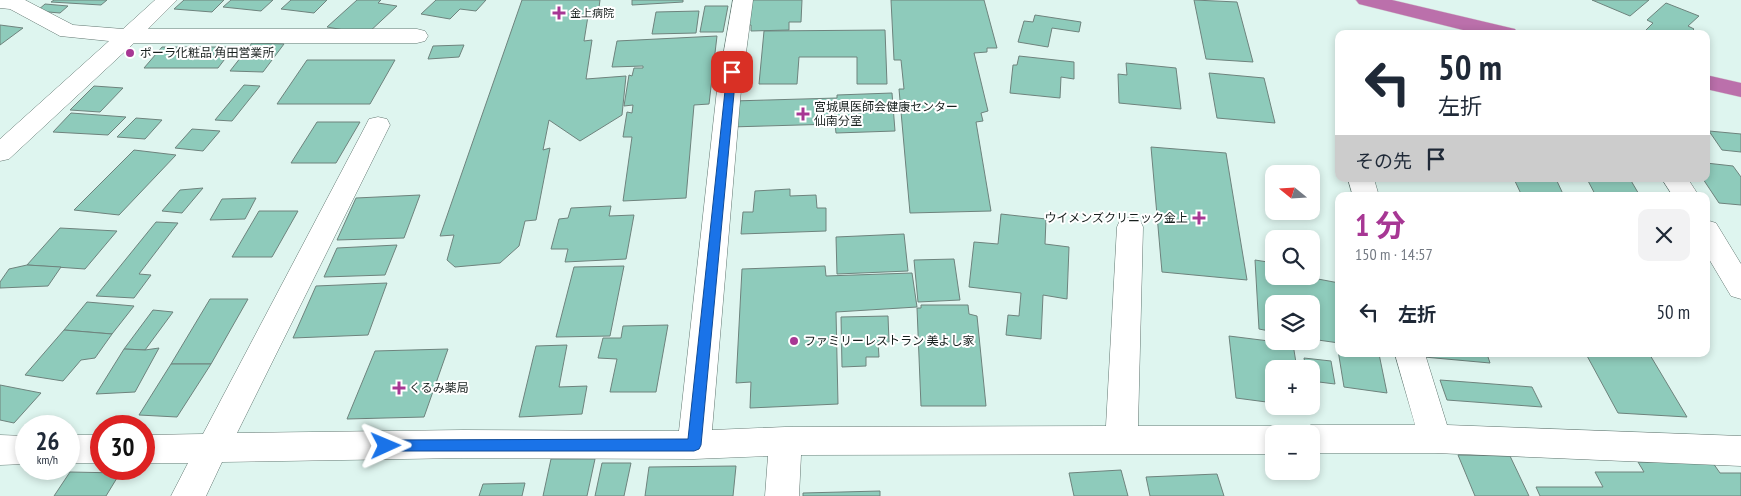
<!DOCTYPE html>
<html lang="ja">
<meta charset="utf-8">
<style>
body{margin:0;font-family:"PT Sans Narrow","Noto Sans JP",sans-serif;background:#f2f2f3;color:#1f2937;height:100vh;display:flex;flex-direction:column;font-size:19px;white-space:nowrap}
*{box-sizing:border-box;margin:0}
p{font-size:16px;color:#747a83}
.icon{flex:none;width:28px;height:28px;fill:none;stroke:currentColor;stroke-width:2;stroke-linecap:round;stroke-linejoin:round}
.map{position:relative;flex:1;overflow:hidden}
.panel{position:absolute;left:1335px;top:192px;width:375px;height:165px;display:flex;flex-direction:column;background:#fff;border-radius:10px;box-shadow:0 2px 8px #0003}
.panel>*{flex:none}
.banner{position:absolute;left:1335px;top:30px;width:375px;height:152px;border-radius:10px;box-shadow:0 2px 8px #0003;background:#fff;color:#1f2937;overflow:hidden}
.needle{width:32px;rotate:288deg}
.fabs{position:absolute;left:1265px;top:165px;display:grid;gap:10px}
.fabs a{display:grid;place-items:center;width:55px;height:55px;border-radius:10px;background:#fff;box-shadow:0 2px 8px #0003;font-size:25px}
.speed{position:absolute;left:15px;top:415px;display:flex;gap:10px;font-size:25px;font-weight:700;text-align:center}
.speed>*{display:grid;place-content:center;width:65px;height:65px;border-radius:50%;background:#fff;box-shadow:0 2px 8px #0003;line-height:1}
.speed small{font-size:12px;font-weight:400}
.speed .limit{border:8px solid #d22;background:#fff;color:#111}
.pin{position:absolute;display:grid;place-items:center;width:42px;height:42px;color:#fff;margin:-21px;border-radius:10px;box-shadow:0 2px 8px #0006}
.me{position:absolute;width:55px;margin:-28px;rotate:89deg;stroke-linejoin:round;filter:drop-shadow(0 0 4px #0008)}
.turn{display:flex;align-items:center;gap:18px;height:105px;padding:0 20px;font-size:22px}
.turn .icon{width:65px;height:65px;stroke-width:2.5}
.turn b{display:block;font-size:35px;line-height:42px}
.then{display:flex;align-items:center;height:48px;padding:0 20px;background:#0003;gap:10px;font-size:19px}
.round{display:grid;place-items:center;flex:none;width:52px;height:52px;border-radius:10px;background:#f2f2f3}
.headline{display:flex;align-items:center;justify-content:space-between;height:85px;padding:0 20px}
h1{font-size:30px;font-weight:700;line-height:38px;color:#a73794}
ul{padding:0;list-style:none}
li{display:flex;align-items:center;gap:15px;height:70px;padding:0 20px}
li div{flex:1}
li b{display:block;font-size:19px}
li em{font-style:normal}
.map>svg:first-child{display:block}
.building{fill:#8ecbbb;stroke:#6e837d}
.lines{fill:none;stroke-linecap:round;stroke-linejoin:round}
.minor-casing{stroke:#627771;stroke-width:1}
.highway-casing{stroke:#d1d2d2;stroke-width:1}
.minor{fill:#fff;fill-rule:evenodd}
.highway{fill:#bb70ab;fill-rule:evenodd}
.route{fill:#1a73e8;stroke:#114b97}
.poi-dot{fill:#a73794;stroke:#fff;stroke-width:2}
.labels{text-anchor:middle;stroke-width:4;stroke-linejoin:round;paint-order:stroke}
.far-poi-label{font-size:11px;fill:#171f1d;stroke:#fff;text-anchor:start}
.poi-label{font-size:12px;fill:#171f1d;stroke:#fff;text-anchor:start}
</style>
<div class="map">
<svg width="1741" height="496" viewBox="0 0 1741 496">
<rect width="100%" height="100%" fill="#def5ef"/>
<g class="building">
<polygon points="54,0 107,0 101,5 51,2"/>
<polygon points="184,0 224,0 212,12 174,9"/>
<polygon points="231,0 273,0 261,11 223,7"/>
<polygon points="291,0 327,0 314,13 281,9"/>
<polygon points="357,0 381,0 378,3 397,6 367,34 327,27"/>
<polygon points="436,0 486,0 476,11 460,9 450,19 421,14"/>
<polygon points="522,0 600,0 598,15 588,16 584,41 592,40 586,79 626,76 622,115 580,141 549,120 543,150 550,148 536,220 525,221 519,246 500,263 455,267 447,260 454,235 440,236"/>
<polygon points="632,0 683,0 683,2 632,5"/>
<polygon points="744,0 802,0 801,22 789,22 789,30 751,31 751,25 741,25"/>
<polygon points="891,0 984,0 997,48 987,48 987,52 974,53 988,111 981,113 983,121 976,122 991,211 910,213 899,89 904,89 901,60 894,60"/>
<polygon points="1194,0 1237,2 1253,62 1206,59"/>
<polygon points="1592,0 1649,0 1630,16"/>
<polygon points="1666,3 1699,16 1688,26 1694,29 1689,34 1649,34 1644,32 1653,23 1647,20"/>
<polygon points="45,4 68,6 60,13 37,11"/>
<polygon points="705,6 728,6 723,32 700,32"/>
<polygon points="699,11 696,33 652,34 656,12"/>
<polygon points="1035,15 1081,22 1079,32 1052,28 1048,47 1018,42 1024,21 1033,22"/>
<polygon points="0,25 23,28 0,45"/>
<polygon points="885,30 887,84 857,84 857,57 799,57 797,84 759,84 764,31"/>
<polygon points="717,36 709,104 694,105 686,198 623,201 632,137 623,137 627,112 632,113 633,105 624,106 629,75 632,76 634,68 643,68 643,66 612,67 617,41"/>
<polygon points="252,43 284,44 263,72 230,71"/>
<polygon points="464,45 459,57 428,59 433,46"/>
<polygon points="162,47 234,47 218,68 144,68"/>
<polygon points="1019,56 1074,62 1074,79 1061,77 1060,98 1010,93 1013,65 1017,65"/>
<polygon points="307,60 395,60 370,104 277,104"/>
<polygon points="1126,63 1176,68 1181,109 1119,103 1118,74 1127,75"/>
<polygon points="1209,73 1264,78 1275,123 1217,118"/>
<polygon points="244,85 260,86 232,121 215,120"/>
<polygon points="94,86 123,88 100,112 70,110"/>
<polygon points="892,93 895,131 836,133 835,124 730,127 733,101 837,98 837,95"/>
<polygon points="71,113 126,117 108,135 53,132"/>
<polygon points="136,118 162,120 145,139 117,137"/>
<polygon points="317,122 360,122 336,163 291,163"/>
<polygon points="192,129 220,131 203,151 175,148"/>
<polygon points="1709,131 1741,134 1741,152 1722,150"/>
<polygon points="1151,147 1226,153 1247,280 1162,272"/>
<polygon points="134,150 176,155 119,215 74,210"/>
<polygon points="1706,163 1733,166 1741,177 1741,205 1719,203 1703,179 1706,179"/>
<polygon points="1514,179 1556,179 1563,194 1576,193 1578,196 1522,196"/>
<polygon points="1587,179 1630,179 1640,196 1596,196"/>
<polygon points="203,188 182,213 162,211 180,190"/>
<polygon points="790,189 790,196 816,195 817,208 826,208 826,231 741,234 743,212 753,212 755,191"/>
<polygon points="420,195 404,238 337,240 356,198"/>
<polygon points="256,198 245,219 210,220 222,199"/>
<polygon points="611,206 609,216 634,215 626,259 565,262 568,249 551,249 559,219 568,218 571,208"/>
<polygon points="259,211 298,211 272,257 232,257"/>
<polygon points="1001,214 1046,219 1045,244 1069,247 1067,299 1043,295 1041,339 1006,335 1008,315 1019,316 1021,293 969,287 974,242 998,244"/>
<polygon points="156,222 178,223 139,274 151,275 134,298 96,296"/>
<polygon points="60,228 117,231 85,269 27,265"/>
<polygon points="904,234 908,271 837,274 836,237"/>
<polygon points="397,245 385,275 324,277 337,248"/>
<polygon points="954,259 960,300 918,302 914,260"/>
<polygon points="1255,260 1274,263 1274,276 1311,276 1311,269 1317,270 1318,279 1339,283 1339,343 1311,339 1311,304 1274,304 1274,332 1259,329"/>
<polygon points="27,265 61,267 48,286 0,288 0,282 9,269"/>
<polygon points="624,266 610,336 556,337 574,267"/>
<polygon points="825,266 826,276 912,273 917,307 836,312 838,404 750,408 751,382 736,383 742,269"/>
<polygon points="387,283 368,335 293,338 316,286"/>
<polygon points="210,299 248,299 211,364 171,364"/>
<polygon points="87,302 134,306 112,334 64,330"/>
<polygon points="921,305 968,305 969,314 977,316 986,406 921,406 917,308 921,308"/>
<polygon points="153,310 173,312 145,350 124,349"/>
<polygon points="888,316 889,342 878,342 879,357 866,357 866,366 842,367 841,317"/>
<polygon points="668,325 656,392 610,392 617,359 598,358 603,338 621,338 623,326"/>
<polygon points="64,330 112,334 95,358 81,360 63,381 25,375"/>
<polygon points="1229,336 1293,344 1297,369 1274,369 1274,403 1236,398"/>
<polygon points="1337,344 1339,345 1339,354 1379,354 1387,393 1344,387"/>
<polygon points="567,345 559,387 587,386 582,414 519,417 536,346"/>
<polygon points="159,348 135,392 96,394 124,349 145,350"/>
<polygon points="448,349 424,417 347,419 375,351"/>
<polygon points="1423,354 1487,354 1490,363 1424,357"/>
<polygon points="1586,354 1650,355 1687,417 1618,413"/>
<polygon points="1304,358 1331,361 1335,384 1311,381 1311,369 1306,369"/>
<polygon points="171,364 211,364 177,417 139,415"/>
<polygon points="1440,380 1532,387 1542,407 1447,400"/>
<polygon points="0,385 41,393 14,423 0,420"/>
<polygon points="1458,455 1510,456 1529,496 1475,496"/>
<polygon points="551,459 595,459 587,496 543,496"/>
<polygon points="1638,462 1713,463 1720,473 1741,473 1741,496 1540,496 1536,487 1603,487 1595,472 1644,472"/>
<polygon points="602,463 631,463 624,496 595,496"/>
<polygon points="736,466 733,496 645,496 649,467"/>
<polygon points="1121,470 1128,496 1074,496 1069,473"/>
<polygon points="70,472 120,473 106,496 54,496"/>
<polygon points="1217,474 1224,496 1150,496 1146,477"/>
<polygon points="525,483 522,496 479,496 483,484"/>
<polygon points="880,491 880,496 803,496 803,493"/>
</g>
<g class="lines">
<defs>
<g id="minor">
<polygon points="0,0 25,0 73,25 123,29 155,0 177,0 148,29 417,29 425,31 428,36 425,41 417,43 134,43 9,159 0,161 0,139 109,41 60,36 10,9 0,8"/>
<polygon points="733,0 753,0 741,90 712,430 785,427 1106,426 1117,227 1120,220 1130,217 1140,220 1143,227 1138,426 1274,426 1286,430 1287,434 1274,434 1274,454 801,455 799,496 765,496 768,456 694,459 463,458 222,462 206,496 171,496 188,463 144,463 144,435 203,434 366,125 369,119 378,117 387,119 390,125 237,433 463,430 679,431 717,90"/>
<polygon points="1348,179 1374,179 1379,196 1353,196"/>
<polygon points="1662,179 1688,179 1699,196 1673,196"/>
<polygon points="1706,220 1716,223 1741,264 1741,299 1731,296 1706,254"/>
<polygon points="1395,354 1425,354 1447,425 1741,436 1741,466 1435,453 1311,453 1311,434 1297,434 1300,429 1311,425 1415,425"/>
<polygon points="0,435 26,436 26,464 0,465"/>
<rect x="69" y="435" width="32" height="28"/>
</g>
<g id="highway">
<polygon points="1356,0 1392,0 1515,29 1518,34 1479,34 1359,4"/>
<polygon points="1706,75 1741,83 1741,97 1706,89"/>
</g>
</defs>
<use href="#minor" class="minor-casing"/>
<use href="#highway" class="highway-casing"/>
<use href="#minor" class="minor"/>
<use href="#highway" class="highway"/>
</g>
<polygon class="route" points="732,69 736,72 701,445 699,449 694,451 386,451 382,450 380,446 382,441 386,440 688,439 727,72"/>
<g class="poi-dot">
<path d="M556.5 5.5h5v5h5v5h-5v5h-5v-5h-5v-5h5z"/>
<circle cx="130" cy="53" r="5"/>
<path d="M800.5 106.5h5v5h5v5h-5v5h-5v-5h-5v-5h5z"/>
<path d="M1196.5 210.5h5v5h5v5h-5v5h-5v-5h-5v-5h5z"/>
<circle cx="794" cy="341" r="5"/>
<path d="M396.5 380.5h5v5h5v5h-5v5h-5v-5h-5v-5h5z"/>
</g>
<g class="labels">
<g class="far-poi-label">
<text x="570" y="17">金上病院</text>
</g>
<g class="poi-label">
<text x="140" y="57">ポーラ化粧品 角田営業所</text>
<text x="814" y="111">宮城県医師会健康センター<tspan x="814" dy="14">仙南分室</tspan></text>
<text x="1188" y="222" text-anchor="end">ウイメンズクリニック金上</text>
<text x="804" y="345">ファミリーレストラン 美よし家</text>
<text x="409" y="392">くるみ薬局</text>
</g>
</g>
</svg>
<div class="fabs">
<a><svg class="needle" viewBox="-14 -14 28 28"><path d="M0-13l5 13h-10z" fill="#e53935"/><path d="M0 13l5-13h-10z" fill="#747a83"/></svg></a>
<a><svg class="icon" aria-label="search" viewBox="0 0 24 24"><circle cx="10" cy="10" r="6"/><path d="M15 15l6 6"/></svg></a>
<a><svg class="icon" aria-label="layers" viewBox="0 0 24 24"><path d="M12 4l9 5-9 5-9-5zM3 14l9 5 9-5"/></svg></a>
<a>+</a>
<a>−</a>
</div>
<div class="speed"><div>26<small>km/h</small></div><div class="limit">30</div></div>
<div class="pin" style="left:732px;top:72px;background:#d93025"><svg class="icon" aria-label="arrive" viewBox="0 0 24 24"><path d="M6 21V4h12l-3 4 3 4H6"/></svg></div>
<svg class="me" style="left:386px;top:446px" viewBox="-20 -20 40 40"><path d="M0-17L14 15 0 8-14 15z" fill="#1a73e8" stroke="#fff" stroke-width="4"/></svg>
<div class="banner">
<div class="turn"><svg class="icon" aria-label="left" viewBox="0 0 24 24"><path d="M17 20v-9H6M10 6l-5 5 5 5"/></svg><div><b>50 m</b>左折</div></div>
<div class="then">その先<svg class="icon" aria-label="arrive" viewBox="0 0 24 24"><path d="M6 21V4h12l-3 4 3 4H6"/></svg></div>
</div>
<section class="panel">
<div class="headline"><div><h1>1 分</h1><p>150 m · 14:57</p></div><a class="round"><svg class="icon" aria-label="close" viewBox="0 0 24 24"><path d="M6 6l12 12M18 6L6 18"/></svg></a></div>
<ul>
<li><svg class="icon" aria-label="left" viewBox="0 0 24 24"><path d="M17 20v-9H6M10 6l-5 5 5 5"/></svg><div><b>左折</b></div><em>50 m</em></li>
</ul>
</section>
</div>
